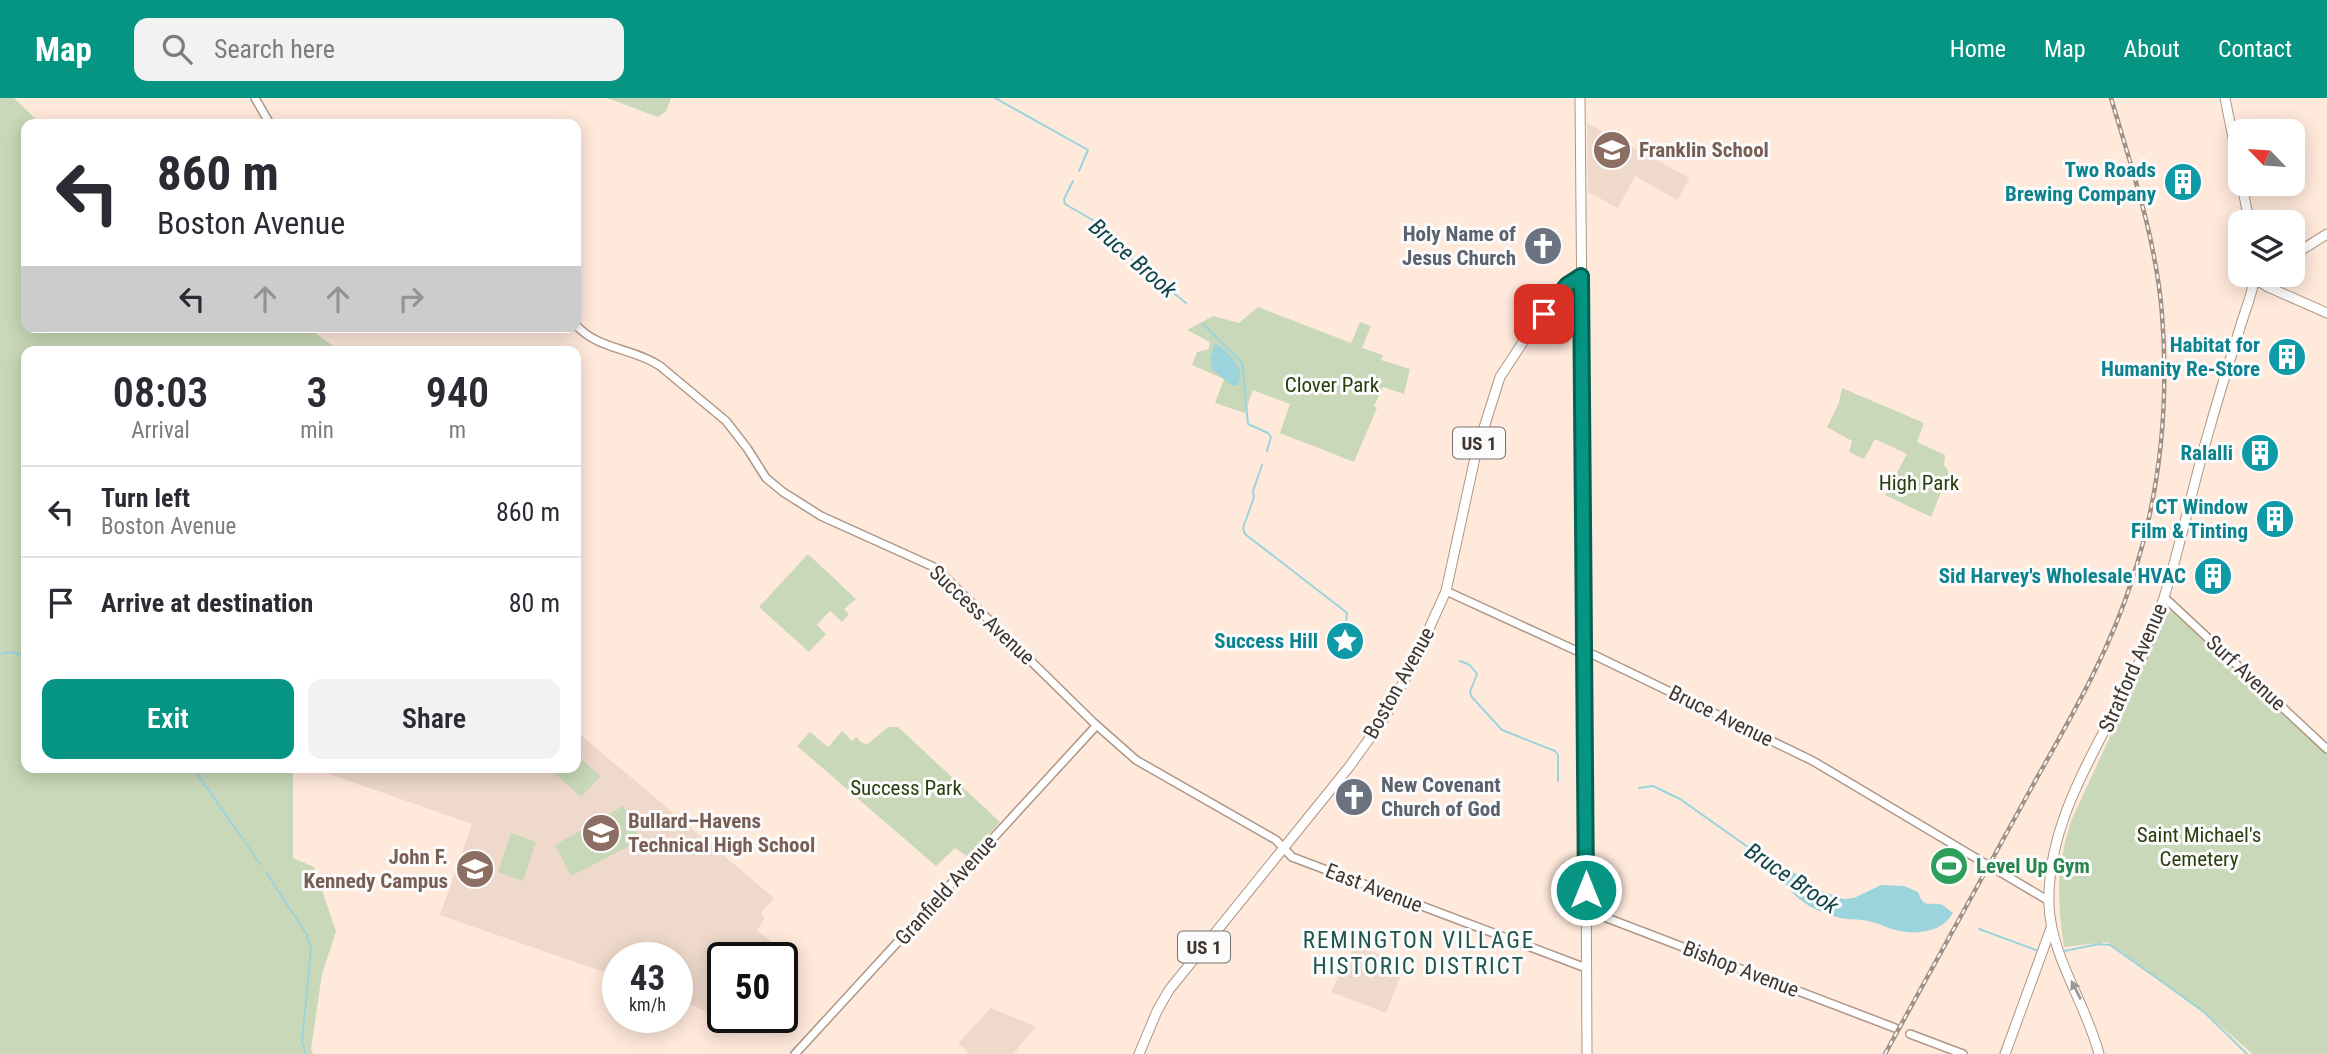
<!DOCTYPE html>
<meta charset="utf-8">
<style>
body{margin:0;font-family:"Roboto Condensed",sans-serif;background:#f2f2f3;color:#2b2b33;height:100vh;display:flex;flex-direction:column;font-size:26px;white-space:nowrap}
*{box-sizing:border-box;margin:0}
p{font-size:23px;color:#7c7c81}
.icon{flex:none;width:38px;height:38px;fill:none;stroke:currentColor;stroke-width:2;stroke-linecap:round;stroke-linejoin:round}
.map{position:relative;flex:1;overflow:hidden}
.details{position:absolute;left:21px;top:248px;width:560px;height:427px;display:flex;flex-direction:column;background:#fff;border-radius:14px;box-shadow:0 4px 18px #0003}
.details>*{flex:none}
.banner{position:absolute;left:21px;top:21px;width:560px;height:214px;border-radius:14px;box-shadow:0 4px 18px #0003;background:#fff;color:#2b2b33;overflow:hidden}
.needle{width:46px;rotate:295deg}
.fabs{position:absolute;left:2228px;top:21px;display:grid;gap:14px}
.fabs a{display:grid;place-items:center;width:77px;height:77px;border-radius:14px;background:#fff;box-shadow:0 4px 18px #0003;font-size:35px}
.speed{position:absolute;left:602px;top:844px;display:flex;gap:14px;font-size:35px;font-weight:700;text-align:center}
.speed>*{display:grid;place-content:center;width:91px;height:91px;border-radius:50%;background:#fff;box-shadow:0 4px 18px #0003;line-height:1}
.speed small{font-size:18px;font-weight:400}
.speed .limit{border:4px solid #111;border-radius:10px;background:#fff;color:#111}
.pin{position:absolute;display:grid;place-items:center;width:60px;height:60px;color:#fff;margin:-30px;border-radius:14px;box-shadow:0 4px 10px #0006}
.me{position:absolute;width:77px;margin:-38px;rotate:0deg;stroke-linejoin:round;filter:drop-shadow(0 0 5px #0008)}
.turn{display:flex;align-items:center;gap:24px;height:147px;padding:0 21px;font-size:32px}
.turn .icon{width:91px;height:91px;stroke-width:2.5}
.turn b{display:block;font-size:49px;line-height:60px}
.lanes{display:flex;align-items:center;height:66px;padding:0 21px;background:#0003;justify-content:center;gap:35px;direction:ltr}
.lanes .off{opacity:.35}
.eta{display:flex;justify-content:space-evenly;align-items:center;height:119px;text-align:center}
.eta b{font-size:42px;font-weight:600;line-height:49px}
.cta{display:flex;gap:14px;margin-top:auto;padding:14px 21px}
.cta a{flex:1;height:80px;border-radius:14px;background:#059582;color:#fff;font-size:28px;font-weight:600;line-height:80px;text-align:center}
.cta a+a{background:#f2f2f3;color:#2b2b33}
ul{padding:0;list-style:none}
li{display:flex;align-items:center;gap:21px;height:91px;padding:0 21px;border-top:2px solid #e1e1e2}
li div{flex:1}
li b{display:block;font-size:26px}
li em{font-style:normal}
header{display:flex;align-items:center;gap:42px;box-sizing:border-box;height:98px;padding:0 35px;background:#059582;color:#fff}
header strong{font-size:33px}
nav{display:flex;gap:38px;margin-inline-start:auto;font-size:24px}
.search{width:490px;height:63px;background:#f2f2f3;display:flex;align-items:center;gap:18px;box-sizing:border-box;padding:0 24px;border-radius:14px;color:#7c7c81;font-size:26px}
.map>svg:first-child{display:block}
.education{fill:#eed9ca}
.green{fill:#c9d8b8}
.water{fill:#9cd4dd}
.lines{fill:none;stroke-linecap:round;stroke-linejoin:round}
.stream{stroke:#9cd4dd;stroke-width:2}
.minor-tunnel{stroke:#d9c5b8;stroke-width:7;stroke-dasharray:7 3.5;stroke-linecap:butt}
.minor-casing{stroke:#af9787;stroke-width:10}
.major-casing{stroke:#af9787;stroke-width:11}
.minor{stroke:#fff;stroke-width:7}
.major{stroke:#fff;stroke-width:9}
.rail-casing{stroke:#a09086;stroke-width:4.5}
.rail{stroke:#fbfbfb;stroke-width:2;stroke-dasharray:5;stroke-linecap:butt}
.oneway{fill:#9f9a96}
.route-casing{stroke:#036154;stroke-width:18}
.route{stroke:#059582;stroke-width:12}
.labels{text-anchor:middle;stroke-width:6;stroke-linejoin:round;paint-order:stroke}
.shield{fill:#fbfbfb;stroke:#77706c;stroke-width:2}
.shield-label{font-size:19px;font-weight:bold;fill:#3f352e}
.education-label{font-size:21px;font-weight:bold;fill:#785e54;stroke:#fbfbfb;text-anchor:start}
.culture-label{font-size:21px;font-weight:bold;fill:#0d838f;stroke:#fbfbfb;text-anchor:end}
.worship-label{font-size:21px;font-weight:bold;fill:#5b616d;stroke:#fbfbfb;text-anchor:end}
.park-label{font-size:21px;fill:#2c3c0f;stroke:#fbfbfb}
.street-label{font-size:21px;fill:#3f352e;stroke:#fbfbfb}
.leisure-label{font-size:21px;font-weight:bold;fill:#27864d;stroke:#fbfbfb;text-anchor:start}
.water-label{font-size:23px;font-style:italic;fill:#11444b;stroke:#fbfbfb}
.neighbourhood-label{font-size:23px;letter-spacing:2px;fill:#1f564c;stroke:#fbfbfb}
</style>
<header>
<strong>Map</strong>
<div class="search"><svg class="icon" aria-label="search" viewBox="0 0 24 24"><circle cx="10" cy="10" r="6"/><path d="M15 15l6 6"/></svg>Search here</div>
<nav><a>Home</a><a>Map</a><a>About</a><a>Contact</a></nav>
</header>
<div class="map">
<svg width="2327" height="956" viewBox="0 0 2327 956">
<rect width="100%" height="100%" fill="#ffe9db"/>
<g class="education">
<polygon points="1587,25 1690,80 1677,102 1635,78 1618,110 1588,94"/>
<polygon points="576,633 774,800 761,815 765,820 757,832 786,857 782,861 782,859 723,859 723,919 731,919 727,923 677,900 677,859 618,859 618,879 440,817 472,726 312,670 576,670"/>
<polygon points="1355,847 1405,866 1386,915 1331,894"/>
<polygon points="991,910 1036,929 1013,956 970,956 958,945"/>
</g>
<g class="green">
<polygon points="0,0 14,0 41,26 26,26 26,229 307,229 341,254 26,254 26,670 293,670 293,760 314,769 336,833 322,876 311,951 313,956 0,956"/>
<polygon points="607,0 671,0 666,13 658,19"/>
<polygon points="1258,209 1351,245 1360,224 1371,228 1362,250 1383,257 1381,262 1410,271 1404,296 1383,289 1374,308 1377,310 1354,364 1280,335 1290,306 1253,292 1245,315 1215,305 1224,281 1192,267 1197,254 1209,251 1210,244 1187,232 1213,218 1239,225"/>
<polygon points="1842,290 1924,325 1917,344 1945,357 1944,367 1949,374 1931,419 1885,397 1907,356 1875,341 1864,361 1849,354 1852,343 1827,329 1839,305"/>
<polygon points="808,456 856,501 844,511 849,516 842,524 830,513 817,527 826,536 809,554 759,509"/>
<path d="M2174,513L2327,654V956H2253L2218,926L2107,844L2064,849C2057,799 2056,772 2071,723L2167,515Z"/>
<polygon points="888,629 898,629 1000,724 968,759 955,750 936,768 797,648 810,634 828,649 842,633 852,643 856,639 862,645 868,646"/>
<polygon points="576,657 601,678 581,699 549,670 576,670"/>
<polygon points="623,708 641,742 571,778 555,747"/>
<polygon points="511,735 536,744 523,783 498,774"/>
</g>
<g class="water">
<path d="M1215,245C1228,255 1248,269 1237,288L1231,287L1212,271L1210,261Z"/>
<path d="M1790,772L1821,793L1844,801L1854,800L1881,787L1904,788L1918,794C1924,812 1929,803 1943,807C1945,808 1951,814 1953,815C1943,833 1919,837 1899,833C1889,831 1879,825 1868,823C1861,821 1854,822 1846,821C1822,817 1795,804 1783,782L1786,775Z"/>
</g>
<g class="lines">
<g class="stream">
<polyline points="995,0 1088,52 1079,73"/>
<polyline points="1073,83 1064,101 1065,106 1096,124 1118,150 1186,205"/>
<polyline points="1203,226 1242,265 1248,326 1268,335 1271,339 1267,353"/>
<polyline points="1262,367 1253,393 1254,399 1243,430 1245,436 1342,511 1347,515 1346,524 1349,527"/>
<polyline points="0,556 11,554 26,558"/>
<polyline points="1460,563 1470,567 1477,576 1470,594 1471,598 1502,632 1555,653 1558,657 1558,683"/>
<polyline points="193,670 261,767"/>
<polyline points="1639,690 1653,688 1680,701 1786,776"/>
<polyline points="266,774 307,837 311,851 302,944 306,956"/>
<polyline points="1979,831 2036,852"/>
<polyline points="2064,853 2099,846 2110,847 2203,913 2247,956"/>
</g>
<polyline class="minor-tunnel" points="1986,766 2000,774"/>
<defs>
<g id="minor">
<polyline points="255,0 270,26"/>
<path d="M576,227C598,252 634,250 660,268L726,323L747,350L766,380L783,394L821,418L936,470L1093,624L1136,662L1276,742L1292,759L1586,870"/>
<polyline points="1446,493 1577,553 1594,557 1813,663 1986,766"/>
<polyline points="2165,500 2327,651"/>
<polyline points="2000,774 2049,803"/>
<polyline points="1586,812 1895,930"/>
<polyline points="1910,936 1963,956"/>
<polyline points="795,956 1096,628"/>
</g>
<g id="major">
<polyline points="1580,0 1585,555 1587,956"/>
<polyline points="2225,0 2240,75"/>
<polyline points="2242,86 2249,124"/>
<polyline points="2292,158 2327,136"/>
<polyline points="2261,177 2255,181 2268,189 2327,215"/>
<polyline points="1139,956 1157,913 1169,892 1349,669 1385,619 1414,564 1446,493 1476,355 1500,279 1525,241 1566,189 1581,178"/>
<polyline points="2005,956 2051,830"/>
<path d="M2099,956C2086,905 2051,859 2049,807C2046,714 2110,633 2145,552C2175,480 2188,403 2210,329C2219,297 2229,265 2239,233C2244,215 2253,195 2255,177"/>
</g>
</defs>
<use href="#minor" class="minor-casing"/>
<use href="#major" class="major-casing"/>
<use href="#minor" class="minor"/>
<use href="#major" class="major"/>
<defs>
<path id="rail" d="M1885,956C1934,866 1984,777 2033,687C2070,621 2109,555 2132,482C2160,397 2169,305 2162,216C2156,141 2132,71 2111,0"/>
</defs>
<use href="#rail" class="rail-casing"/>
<use href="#rail" class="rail"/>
</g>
<defs><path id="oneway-solid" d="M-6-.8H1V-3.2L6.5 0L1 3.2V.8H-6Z" transform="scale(1.75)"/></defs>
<use class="oneway" href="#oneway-solid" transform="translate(2076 892) rotate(-117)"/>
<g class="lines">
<defs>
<polyline id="route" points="1544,216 1567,187 1581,178 1586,792"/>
</defs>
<use href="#route" class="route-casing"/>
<use href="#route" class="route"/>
</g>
<defs>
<symbol id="school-disc" viewBox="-11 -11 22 22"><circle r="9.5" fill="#8d6e63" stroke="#fbfbfb"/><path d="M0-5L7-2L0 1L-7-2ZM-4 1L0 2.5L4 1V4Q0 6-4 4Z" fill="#fff"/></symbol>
<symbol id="building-disc" viewBox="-11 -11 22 22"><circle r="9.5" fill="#0f9aa8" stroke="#fbfbfb"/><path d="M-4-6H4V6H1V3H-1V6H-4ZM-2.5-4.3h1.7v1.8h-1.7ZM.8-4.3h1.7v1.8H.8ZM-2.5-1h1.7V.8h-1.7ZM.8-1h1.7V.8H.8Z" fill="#fff"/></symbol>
<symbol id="church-disc" viewBox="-11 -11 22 22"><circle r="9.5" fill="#6b7280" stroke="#fbfbfb"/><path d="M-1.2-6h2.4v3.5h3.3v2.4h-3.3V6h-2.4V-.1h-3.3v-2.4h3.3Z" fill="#fff"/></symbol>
<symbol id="sight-disc" viewBox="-11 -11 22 22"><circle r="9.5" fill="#0f9aa8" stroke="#fbfbfb"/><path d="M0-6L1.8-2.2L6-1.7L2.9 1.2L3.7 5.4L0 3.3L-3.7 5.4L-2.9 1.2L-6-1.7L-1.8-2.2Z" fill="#fff"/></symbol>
<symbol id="stadium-disc" viewBox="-11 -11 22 22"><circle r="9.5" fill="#2e9e5b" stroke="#fbfbfb"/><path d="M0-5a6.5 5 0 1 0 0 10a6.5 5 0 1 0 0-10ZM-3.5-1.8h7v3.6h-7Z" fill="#fff"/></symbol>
</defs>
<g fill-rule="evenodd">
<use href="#school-disc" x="1590" y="30" width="44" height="44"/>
<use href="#building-disc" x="2161" y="62" width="44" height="44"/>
<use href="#church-disc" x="1521" y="126" width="44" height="44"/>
<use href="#building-disc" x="2265" y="237" width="44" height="44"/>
<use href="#building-disc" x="2238" y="333" width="44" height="44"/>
<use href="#building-disc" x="2253" y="399" width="44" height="44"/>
<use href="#building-disc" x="2191" y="456" width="44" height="44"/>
<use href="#sight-disc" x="1323" y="521" width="44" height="44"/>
<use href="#church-disc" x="1332" y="677" width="44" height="44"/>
<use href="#school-disc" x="579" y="713" width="44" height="44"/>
<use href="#stadium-disc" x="1927" y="746" width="44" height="44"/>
<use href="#school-disc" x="453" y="749" width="44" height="44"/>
</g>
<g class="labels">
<g class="shield">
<rect x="1453" y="329.5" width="52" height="31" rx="5"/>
<rect x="1178" y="833.5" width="52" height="31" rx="5"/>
</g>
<g class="shield-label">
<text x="1479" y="352">US 1</text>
<text x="1204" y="856">US 1</text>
</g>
<g class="education-label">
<text x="1639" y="59">Franklin School</text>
<text x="628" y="730">Bullard–Havens<tspan x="628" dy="24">Technical High School</tspan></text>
<text x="448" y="766" text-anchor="end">John F.<tspan x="448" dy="24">Kennedy Campus</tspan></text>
</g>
<g class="culture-label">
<text x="2156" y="79">Two Roads<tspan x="2156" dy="24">Brewing Company</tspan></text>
<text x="2260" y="254">Habitat for<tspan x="2260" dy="24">Humanity Re-Store</tspan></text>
<text x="2233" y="362">Ralalli</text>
<text x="2248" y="416">CT Window<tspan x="2248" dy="24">Film &amp; Tinting</tspan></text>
<text x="2186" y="485">Sid Harvey's Wholesale HVAC</text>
<text x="1318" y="550">Success Hill</text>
</g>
<g class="worship-label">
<text x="1516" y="143">Holy Name of<tspan x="1516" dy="24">Jesus Church</tspan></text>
<text x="1381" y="694" text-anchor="start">New Covenant<tspan x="1381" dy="24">Church of God</tspan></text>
</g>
<g class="park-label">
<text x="1332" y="294">Clover Park</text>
<text x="1919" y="392">High Park</text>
<text x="906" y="697">Success Park</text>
<text x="2199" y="744">Saint Michael's<tspan x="2199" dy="24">Cemetery</tspan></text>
</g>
<g class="street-label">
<text transform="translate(982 517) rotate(43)" y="7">Success Avenue</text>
<text transform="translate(2133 570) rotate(-66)" y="7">Stratford Avenue</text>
<text transform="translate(2246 575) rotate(43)" y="7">Surf Avenue</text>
<text transform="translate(1399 585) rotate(-61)" y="7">Boston Avenue</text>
<text transform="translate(1721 618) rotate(26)" y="7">Bruce Avenue</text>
<text transform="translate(1374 790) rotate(21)" y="7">East Avenue</text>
<text transform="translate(946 792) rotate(-48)" y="7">Granfield Avenue</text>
<text transform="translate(1741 871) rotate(21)" y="7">Bishop Avenue</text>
</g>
<g class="leisure-label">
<text x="1976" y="775">Level Up Gym</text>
</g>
<g class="water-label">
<text transform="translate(1133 160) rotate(41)" y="8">Bruce Brook</text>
<text transform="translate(1792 780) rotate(34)" y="8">Bruce Brook</text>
</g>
<g class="neighbourhood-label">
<text x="1419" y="850">REMINGTON VILLAGE<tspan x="1419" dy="26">HISTORIC DISTRICT</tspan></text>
</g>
</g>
</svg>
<div class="fabs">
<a><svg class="needle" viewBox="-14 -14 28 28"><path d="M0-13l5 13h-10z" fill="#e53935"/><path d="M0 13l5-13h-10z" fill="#7c7c81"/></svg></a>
<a><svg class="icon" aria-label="layers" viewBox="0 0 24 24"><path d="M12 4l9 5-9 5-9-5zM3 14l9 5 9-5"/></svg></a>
</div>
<div class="speed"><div>43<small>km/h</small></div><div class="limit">50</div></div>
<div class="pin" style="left:1544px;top:216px;background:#d93025"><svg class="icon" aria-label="arrive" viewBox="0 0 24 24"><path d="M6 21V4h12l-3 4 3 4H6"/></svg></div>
<svg class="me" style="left:1586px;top:792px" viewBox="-20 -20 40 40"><circle r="17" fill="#059582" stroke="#fff" stroke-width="3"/><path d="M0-11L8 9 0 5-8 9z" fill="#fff"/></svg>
<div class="banner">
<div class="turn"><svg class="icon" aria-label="left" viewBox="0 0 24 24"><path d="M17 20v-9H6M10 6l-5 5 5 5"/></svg><div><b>860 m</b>Boston Avenue</div></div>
<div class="lanes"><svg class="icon" aria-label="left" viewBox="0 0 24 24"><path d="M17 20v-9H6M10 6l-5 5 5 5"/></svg><svg class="icon off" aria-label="ahead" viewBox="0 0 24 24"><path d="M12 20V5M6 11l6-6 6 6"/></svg><svg class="icon off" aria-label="ahead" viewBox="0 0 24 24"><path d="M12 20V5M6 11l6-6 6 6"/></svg><svg class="icon off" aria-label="right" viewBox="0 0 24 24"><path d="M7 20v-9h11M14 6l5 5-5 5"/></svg></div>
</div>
<section class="details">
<div class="eta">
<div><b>08:03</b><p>Arrival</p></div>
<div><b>3</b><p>min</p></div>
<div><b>940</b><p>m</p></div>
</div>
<ul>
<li><svg class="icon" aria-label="left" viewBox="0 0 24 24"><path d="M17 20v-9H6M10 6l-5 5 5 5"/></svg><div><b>Turn left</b><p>Boston Avenue</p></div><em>860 m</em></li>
<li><svg class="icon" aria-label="arrive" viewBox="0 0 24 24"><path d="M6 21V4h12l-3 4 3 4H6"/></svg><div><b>Arrive at destination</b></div><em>80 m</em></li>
</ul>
<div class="cta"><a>Exit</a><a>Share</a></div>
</section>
</div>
